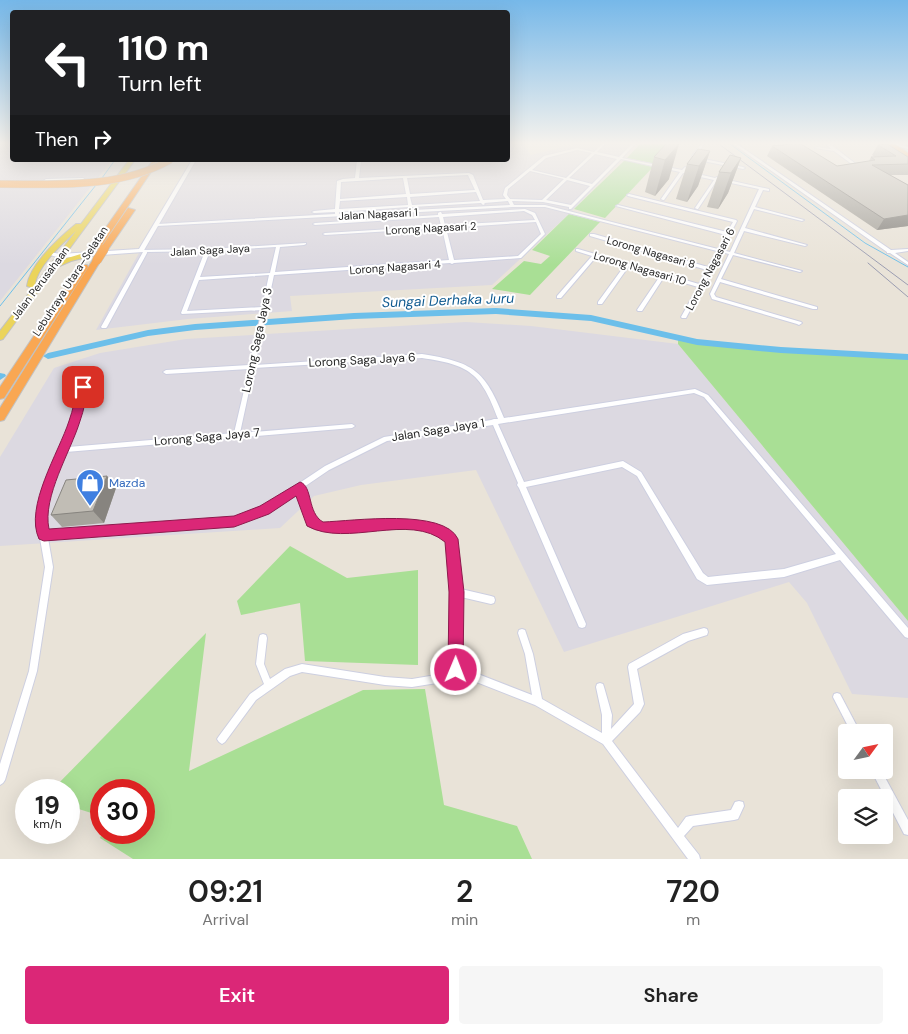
<!DOCTYPE html>
<meta charset="utf-8">
<style>
body{margin:0;font-family:"DM Sans",sans-serif;background:#f6f6f6;color:#222;height:100vh;display:flex;flex-direction:column;font-size:19px;white-space:nowrap}
*{box-sizing:border-box;margin:0}
p{font-size:16px;color:#767676}
.icon{flex:none;width:28px;height:28px;fill:none;stroke:currentColor;stroke-width:2;stroke-linecap:round;stroke-linejoin:round}
.map{position:relative;height:859px;overflow:hidden}
.details{display:flex;flex-direction:column;background:#fff;flex:1}
.details>*{flex:none}
.banner{position:absolute;left:10px;top:10px;width:500px;height:152px;border-radius:5px;box-shadow:0 5px 20px #0002;background:#202124;color:#fff;overflow:hidden}
.needle{width:32px;rotate:57deg}
.tools{position:absolute;left:838px;top:724px;display:grid;gap:10px}
.tools a{display:grid;place-items:center;width:55px;height:55px;border-radius:5px;background:#fff;box-shadow:0 5px 20px #0002;font-size:25px}
.speed{position:absolute;left:15px;top:779px;display:flex;gap:10px;font-size:25px;font-weight:700;text-align:center}
.speed>*{display:grid;place-content:center;width:65px;height:65px;border-radius:50%;background:#fff;box-shadow:0 5px 20px #0002;line-height:1}
.speed small{font-size:12px;font-weight:400}
.speed .limit{border:8px solid #d22;background:#fff;color:#111}
.pin{position:absolute;display:grid;place-items:center;width:42px;height:42px;color:#fff;margin:-21px;border-radius:10px;box-shadow:0 2px 8px #0006}
.me{position:absolute;width:55px;margin:-28px;rotate:1deg;stroke-linejoin:round;filter:drop-shadow(0 0 4px #0008)}
.turn{display:flex;align-items:center;gap:18px;height:105px;padding:0 25px;font-size:22px}
.turn .icon{width:65px;height:65px;stroke-width:2.5}
.turn b{display:block;font-size:35px;line-height:42px}
.then{display:flex;align-items:center;height:48px;padding:0 25px;background:#0003;gap:10px;font-size:19px}
.eta{display:flex;justify-content:space-evenly;align-items:center;height:85px;text-align:center}
.eta b{font-size:30px;font-weight:600;line-height:35px}
.button{display:flex;gap:10px;margin-top:auto;padding:10px 25px}
.button a{flex:1;height:58px;border-radius:5px;background:#db2777;color:#fff;font-size:20px;font-weight:600;line-height:58px;text-align:center}
.button a+a{background:#f6f6f6;color:#222}
.map>svg:first-child{display:block}
.industrial{fill:#dcd9e1}
.green{fill:#a9df95}
.lines{fill:none;stroke-linecap:round;stroke-linejoin:round}
.stream{stroke:#6cbfea;stroke-width:1}
.river{fill:#6cbfea;fill-rule:evenodd}
.street-casing{stroke:#cdcfe0;stroke-width:2}
.secondary-casing{stroke:#cdcfe0;stroke-width:2}
.primary-casing{stroke:#c2c2c2;stroke-width:2}
.highway-casing{stroke:#c2c2c2;stroke-width:2}
.street{fill:#fff;fill-rule:evenodd}
.secondary{fill:#fff;fill-rule:evenodd}
.primary{fill:#ebd45b;fill-rule:evenodd}
.highway{fill:#f9a753;fill-rule:evenodd}
.rail{stroke:#9b9db1;stroke-width:1}
.highway-bridge-far1-casing{stroke:#c2c2c2;stroke-width:8;stroke-linecap:butt}
.highway-bridge-casing{stroke:#c2c2c2;stroke-width:10;stroke-linecap:butt}
.highway-bridge-far1{stroke:#f9a753;stroke-width:7}
.highway-bridge{stroke:#f9a753;stroke-width:9}
.wall{fill:#a6a39c}
.shaded-wall{fill:#87847f}
.building{fill:#c1bdb5;stroke:#87847f}
.route{fill:#db2777;stroke:#8e194d}
.labels{text-anchor:middle;stroke-width:4;stroke-linejoin:round;paint-order:stroke}
.far-street-label{font-size:11px;fill:#262626;stroke:#fff}
.street-label{font-size:12px;fill:#262626;stroke:#fff}
.shop-label{font-size:12px;fill:#366cbe;stroke:#fff;text-anchor:start}
.water-label{font-size:14px;font-style:italic;fill:#115b90;stroke:#fff}
</style>
<div class="map">
<svg width="908" height="859" viewBox="0 0 908 859">
<rect width="100%" height="100%" fill="#e9e3d8"/>
<g class="industrial">
<polygon points="0,144 12,144 12,160 112,160 0,301"/>
<polygon points="508,144 523,144 531,155 576,144 636,144 569,214 492,285 290,296 292,311 188,319 96,330 191,160 508,160"/>
<polygon points="466,322 531,326 678,344 908,621 908,698 852,694 807,603 789,582 564,652 476,470 361,485 314,496 280,528 0,546 0,457 54,368 100,353 186,339"/>
</g>
<g class="green">
<polygon points="640,144 674,144 656,164 627,158"/>
<polygon points="625,160 653,167 605,218 574,209"/>
<polygon points="569,214 600,222 530,295 492,289 524,261 541,264 550,256 532,250"/>
<polygon points="678,340 701,344 908,359 908,621 678,344"/>
<polygon points="290,546 347,578 418,570 418,665 305,661 300,603 241,615 237,601"/>
<polygon points="206,633 189,771 363,690 425,689 444,805 517,826 532,859 133,859 100,838 102,833 144,832 144,790 101,790 101,816 69,806 69,790 52,790"/>
</g>
<g class="lines">
<g class="stream">
<polyline points="730,144 865,243 908,267"/>
<polyline points="102,178 115,160"/>
<polyline points="0,306 96,185"/>
</g>
<g class="river">
<polygon points="496,308 591,315 697,339 781,347 908,354 908,360 781,353 697,345 591,321 496,314 354,319 195,330 148,336 48,359 43,356 48,353 148,330 195,324 354,313"/>
<polygon points="0,373 5,374 6,376 0,380"/>
</g>
<defs>
<g id="street">
<path d="M602,144H605L597,152L619,157L632,144H635L622,158L682,170L685,167L687,168L685,171L715,178L717,177L719,178L769,189V191L763,190L755,207L804,220L802,221L754,209L745,228L807,245L805,246L744,231L734,253L802,271L800,272L733,255L721,279L817,307V309H813L720,282L714,294L716,297L801,322L802,323L799,325L797,324L712,299L710,294L729,254L721,252L686,318H682L681,317L698,287L664,277L642,311H638L637,310L660,276L629,266L602,304H598V302L625,265L596,257L561,298H557V296L592,256L576,251V249H578L699,284L707,270L590,236V234H594L708,267L717,251L545,207H513L157,226L155,225L157,224L335,214V212L314,213L312,212L314,211L335,209L337,181L343,179L355,178L357,160H361L359,178L469,173L473,175L483,200L506,199L503,195L505,188L544,156L577,148L594,152ZM577,150L592,153L566,178L532,170L546,158ZM595,154L617,159L592,184L569,178ZM621,159L680,172L661,199L663,200H664L683,173L714,180L695,208L697,209H698L717,180L759,189L730,252L722,250L737,221L736,220L629,194L627,195L628,196L733,222L727,232L618,205L616,206L726,235L718,249L545,205H514L512,201L543,202L569,207V209H571ZM530,171L564,179L542,200L510,199L507,195L508,189ZM468,175L475,190L410,194L407,178ZM403,178L406,194L340,199L341,182ZM567,180L590,186L571,205L546,200ZM476,192L480,201L412,205L410,197ZM407,197L408,205L339,209L340,201ZM508,201L510,205L413,210L412,207L481,203L483,205L485,204L484,203ZM408,207L409,210L339,214V212Z"/>
<polygon points="701,144 704,144 695,157 693,157 692,156"/>
<polygon points="733,144 737,144 891,250 908,249 908,251 895,253 908,262 908,265 890,253 887,253 887,252"/>
<polygon points="826,144 830,144 856,164 853,165 834,151 815,148 817,147 831,149"/>
<polygon points="902,144 905,144 906,145 904,146"/>
<polygon points="699,158 743,167 745,168 743,169 698,160 698,158"/>
<path d="M525,209L535,213L545,234L521,258L454,263L452,264L450,263L274,275L255,365L422,354C473,362 485,370 504,418L695,389L708,395L908,628V638L905,637L840,560L784,577L707,585L697,579L637,476L622,467L526,487L586,624L585,627L582,628L579,627L519,488L517,485L518,483L493,425L387,441L329,470L304,487C308,501 309,517 323,525L417,521L443,528L455,537L456,539L461,589L491,596L494,597L495,600L494,603L491,604L461,597L460,667L532,695L525,654L518,633L519,630L522,629L525,630L533,654L542,699L602,733V715L596,687L597,684L600,683L603,684L604,687L612,715L611,729L634,704L628,667L629,664L683,634L704,628L707,629L708,632L707,635L688,641L637,669L644,704L640,712L612,741L678,828L686,817L690,816L731,810L735,802L739,801L743,802L744,806L738,819L734,820L693,826L684,836L699,855L700,859H688L603,744L535,705L456,674L437,683L412,687L385,685L302,672L290,676L256,700L225,742L222,744L219,742L217,739L219,736L250,694L264,684L256,664L259,638L260,635L263,634L266,635L267,638L264,664L270,679L285,669L302,664L385,677L412,679L436,675L452,667L453,592L448,541L438,533L417,527L322,531C305,524 302,508 298,491L268,512L234,524L48,538L53,567L37,671L5,780L3,783L0,785V764L29,671L45,567L37,521L43,493L60,451L59,450L61,448L72,421L81,386L83,385L86,387L78,421L68,447L234,433L249,369L166,374L163,372L166,370L249,365L262,310L182,314L181,313L205,251L147,252V253L107,327L106,328H102L101,327L143,252H139V250L208,249L306,243V244L304,245L280,247L275,272L449,260L442,228L325,235L323,234L325,233L441,226L439,217L315,225L313,224L315,223L438,215V213L440,212H441L442,214ZM524,211L532,215L535,220L445,225L443,217ZM536,222L541,234L518,256L454,260L446,228ZM276,247L270,273L200,277L210,251ZM269,275L262,307L187,311L199,280ZM422,358C470,365 481,373 498,419H494L491,420L384,437L325,466L262,508L234,518L46,532C42,504 56,477 66,452L352,428L355,426L352,424L240,433L254,368ZM694,393L704,397L836,554L784,569L708,577L703,573L641,472L623,461L524,482L498,424Z"/>
<polygon points="837,693 840,694 860,732 851,732 833,697 834,694"/>
<polygon points="871,770 881,770 908,820 908,835 904,834"/>
</g>
<g id="secondary">
<polygon points="890,144 899,144 908,147 908,149"/>
<polygon points="192,160 196,160 143,252 60,258 47,254 50,252 60,254 139,249"/>
<polygon points="83,178 86,180 85,181 46,183 43,181 46,179"/>
</g>
<path id="primary" d="M129,160H135L61,260L84,253L88,255L87,257L71,261L55,268L3,339L0,340V331L33,288L27,286C30,264 59,238 76,224H81ZM76,231L35,285C37,266 62,244 76,231Z"/>
<g id="highway">
<polygon points="887,144 895,144 908,153 908,158"/>
<polygon points="153,160 159,160 98,251 92,251 91,249"/>
<polygon points="128,208 135,210 107,251 101,251 100,249"/>
<polygon points="94,258 101,260 4,420 0,421 0,408"/>
<polygon points="81,265 87,265 88,267 4,398 0,399 0,387"/>
</g>
</defs>
<use href="#street" class="street-casing"/>
<use href="#secondary" class="secondary-casing"/>
<use href="#primary" class="primary-casing"/>
<use href="#highway" class="highway-casing"/>
<use href="#street" class="street"/>
<use href="#secondary" class="secondary"/>
<use href="#primary" class="primary"/>
<use href="#highway" class="highway"/>
<g class="rail">
<polyline points="719,144 908,285"/>
<polyline points="868,263 908,297"/>
</g>
<defs>
<path id="highway-bridge-far1" d="M0,184C58,184 118,189 170,160"/>
<polyline id="highway-bridge" points="97,260 104,249"/>
</defs>
<use href="#highway-bridge-far1" class="highway-bridge-far1-casing"/>
<use href="#highway-bridge" class="highway-bridge-casing"/>
<use href="#highway-bridge-far1" class="highway-bridge-far1"/>
<use href="#highway-bridge" class="highway-bridge"/>
</g>
<g class="wall">
<polygon points="666,144 669,179 655,196 645,192 654,157"/>
<polygon points="878,145 908,157 908,175 890,175 908,185 908,226 877,230 767,156 772,146 837,166 869,161 871,157 875,157 872,155"/>
<polygon points="710,151 698,186 687,202 676,199 687,164"/>
<polygon points="741,158 728,193 718,209 707,207 719,172"/>
<polygon points="107,476 116,488 104,523 62,527 51,515"/>
</g>
<g class="shaded-wall">
<polygon points="679,144 669,179 655,196 665,160"/>
<polygon points="710,151 698,186 687,202 699,166"/>
<polygon points="741,158 728,193 718,209 731,173"/>
<polygon points="908,215 908,226 877,230 884,219"/>
<polygon points="107,476 116,488 104,523 93,511"/>
</g>
<g class="building">
<polygon points="666,144 679,144 665,160 654,157"/>
<polygon points="792,144 801,144 837,166 875,160 871,157 896,156 878,145 887,144 908,157 908,164 872,165 908,185 908,215 884,219 772,146"/>
<polygon points="698,149 710,151 699,166 687,164"/>
<polygon points="730,155 741,158 731,173 719,172"/>
<polygon points="107,476 93,511 51,515 66,480"/>
</g>
<linearGradient id="sky" x2="0" y2="1"><stop stop-color="#76b8e9"/><stop offset="0.54" stop-color="#f5f2ed"/><stop offset="1" stop-color="#f5f2ed" stop-opacity="0"/></linearGradient>
<rect width="908" height="265" fill="url(#sky)"/>
<path class="route" d="M83,383L88,387C86,398 84,410 80,421C71,451 42,497 49,529L234,516L260,506L300,482C313,486 307,513 323,522C353,521 444,508 458,539L464,592L463,670L461,676L456,678L450,676L448,670L449,592L445,542C409,512 347,548 307,526L296,496L269,514L234,527L44,541L39,539C24,507 59,452 69,421C73,410 75,398 78,387Z"/>
<defs>
<symbol id="shop-pin" viewBox="-11 -11 22 30"><path d="M0 17L-7.5 6A9.5 9.5 0 1 1 7.5 6Z" fill="#3f7fe0" stroke="#fff"/><path d="M-5-2.5h2.3a2.7 3.5 0 0 1 5.4 0H5L5.5 6h-11ZM-1.5-2.5h3a1.5 2.3 0 0 0-3 0Z" fill="#fff"/></symbol>
</defs>
<g fill-rule="evenodd">
<use href="#shop-pin" x="74" y="467" width="32" height="43"/>
</g>
<g class="labels">
<g class="far-street-label">
<text transform="translate(378 214) rotate(-3)" y="4">Jalan Nagasari 1</text>
<text transform="translate(431 228) rotate(-3)" y="4">Lorong Nagasari 2</text>
<text transform="translate(210 250) rotate(-3)" y="4">Jalan Saga Jaya</text>
<text transform="translate(651 252) rotate(16)" y="4">Lorong Nagasari 8</text>
<text transform="translate(395 267) rotate(-4)" y="4">Lorong Nagasari 4</text>
<text transform="translate(640 268) rotate(16)" y="4">Lorong Nagasari 10</text>
<text transform="translate(710 269) rotate(-62)" y="4">Lorong Nagasari 6</text>
<text transform="translate(70 281) rotate(-57)" y="4">Lebuhraya Utara–Selatan</text>
<text transform="translate(40 283) rotate(-53)" y="4">Jalan Perusahaan</text>
</g>
<g class="street-label">
<text transform="translate(257 340) rotate(-78)" y="4">Lorong Saga Jaya 3</text>
<text transform="translate(362 360) rotate(-3)" y="4">Lorong Saga Jaya 6</text>
<text transform="translate(438 430) rotate(-9)" y="4">Jalan Saga Jaya 1</text>
<text transform="translate(207 437) rotate(-5)" y="4">Lorong Saga Jaya 7</text>
</g>
<g class="shop-label">
<text x="109" y="487">Mazda</text>
</g>
<g class="water-label">
<text transform="translate(448 300) rotate(-2)" y="5">Sungai Derhaka Juru</text>
</g>
</g>
</svg>
<div class="tools">
<a><svg class="needle" viewBox="-14 -14 28 28"><path d="M0-13l5 13h-10z" fill="#e53935"/><path d="M0 13l5-13h-10z" fill="#767676"/></svg></a>
<a><svg class="icon" aria-label="layers" viewBox="0 0 24 24"><path d="M12 4l9 5-9 5-9-5zM3 14l9 5 9-5"/></svg></a>
</div>
<div class="speed"><div>19<small>km/h</small></div><div class="limit">30</div></div>
<div class="pin" style="left:83px;top:387px;background:#d93025"><svg class="icon" aria-label="arrive" viewBox="0 0 24 24"><path d="M6 21V4h12l-3 4 3 4H6"/></svg></div>
<svg class="me" style="left:456px;top:670px" viewBox="-20 -20 40 40"><circle r="17" fill="#db2777" stroke="#fff" stroke-width="3"/><path d="M0-11L8 9 0 5-8 9z" fill="#fff"/></svg>
<div class="banner">
<div class="turn"><svg class="icon" aria-label="left" viewBox="0 0 24 24"><path d="M17 20v-9H6M10 6l-5 5 5 5"/></svg><div><b>110 m</b>Turn left</div></div>
<div class="then">Then<svg class="icon" aria-label="right" viewBox="0 0 24 24"><path d="M7 20v-9h11M14 6l5 5-5 5"/></svg></div>
</div>
</div>
<section class="details">
<div class="eta">
<div><b>09:21</b><p>Arrival</p></div>
<div><b>2</b><p>min</p></div>
<div><b>720</b><p>m</p></div>
</div>
<div class="button"><a>Exit</a><a>Share</a></div>
</section>
